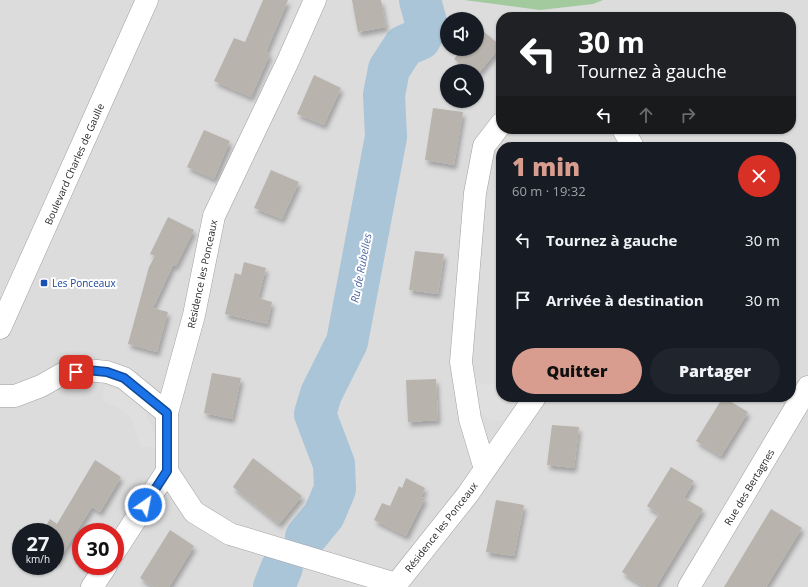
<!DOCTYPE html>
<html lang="fr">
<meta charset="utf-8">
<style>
body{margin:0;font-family:"Open Sans",sans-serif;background:#20242c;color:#f1f3f6;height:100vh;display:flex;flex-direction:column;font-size:15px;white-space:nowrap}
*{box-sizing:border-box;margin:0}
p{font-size:13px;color:#9ea1a6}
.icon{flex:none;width:22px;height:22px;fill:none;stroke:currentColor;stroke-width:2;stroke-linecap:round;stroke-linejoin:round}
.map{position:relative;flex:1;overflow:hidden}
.sheet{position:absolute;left:496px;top:142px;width:300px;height:260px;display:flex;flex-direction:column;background:#171b24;border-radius:16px;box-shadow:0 1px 3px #0004}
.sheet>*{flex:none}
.guide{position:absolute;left:496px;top:12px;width:300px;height:122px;border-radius:16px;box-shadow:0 1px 3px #0004;background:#202124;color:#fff;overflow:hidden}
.tools{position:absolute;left:440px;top:12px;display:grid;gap:8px}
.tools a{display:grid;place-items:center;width:44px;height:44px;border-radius:50%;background:#171b24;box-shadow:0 1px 3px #0004;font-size:20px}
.speed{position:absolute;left:12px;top:523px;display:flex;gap:8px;font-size:20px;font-weight:700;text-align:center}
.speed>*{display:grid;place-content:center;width:52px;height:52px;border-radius:50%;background:#171b24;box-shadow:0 1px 3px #0004;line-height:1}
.speed small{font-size:10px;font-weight:400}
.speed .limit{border:6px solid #d22;background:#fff;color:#111}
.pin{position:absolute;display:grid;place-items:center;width:34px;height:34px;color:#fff;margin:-17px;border-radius:8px;box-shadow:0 2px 6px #0006}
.me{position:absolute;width:44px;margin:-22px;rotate:33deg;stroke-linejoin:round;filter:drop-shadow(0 0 3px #0008)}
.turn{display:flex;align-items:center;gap:14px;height:84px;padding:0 16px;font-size:18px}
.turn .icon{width:52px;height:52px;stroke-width:2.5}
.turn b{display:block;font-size:28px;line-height:34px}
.lanes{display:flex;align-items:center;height:38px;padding:0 16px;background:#0003;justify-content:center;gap:20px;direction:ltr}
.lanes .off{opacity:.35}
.round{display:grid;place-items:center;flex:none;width:42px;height:42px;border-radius:21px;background:#20242c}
.headline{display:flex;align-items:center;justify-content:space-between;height:68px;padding:0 16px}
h1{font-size:24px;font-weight:800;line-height:30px;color:#d99d8f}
.primary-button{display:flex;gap:8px;margin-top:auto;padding:8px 16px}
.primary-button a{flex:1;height:46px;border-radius:24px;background:#d99d8f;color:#111;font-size:16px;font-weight:800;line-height:46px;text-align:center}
.primary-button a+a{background:#20242c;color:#f1f3f6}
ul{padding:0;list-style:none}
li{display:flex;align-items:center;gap:12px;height:60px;padding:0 16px}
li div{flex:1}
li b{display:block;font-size:15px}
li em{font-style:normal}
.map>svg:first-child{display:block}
.residential{fill:#dddcdc;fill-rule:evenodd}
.forest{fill:#a2ca9e}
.parking{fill:#dfdfdf}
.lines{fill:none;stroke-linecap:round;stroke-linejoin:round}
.river{stroke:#aac5d8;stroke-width:42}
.building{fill:#b8b3ac;filter:url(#shadow)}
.minor-casing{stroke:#a0a0a0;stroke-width:23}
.tertiary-casing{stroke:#a0a0a0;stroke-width:23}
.minor{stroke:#fff;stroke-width:22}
.tertiary{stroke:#fff;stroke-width:22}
.route-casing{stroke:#114b97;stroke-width:10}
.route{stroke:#1a73e8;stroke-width:7}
.transit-dot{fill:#1a4fb4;stroke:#fff;stroke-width:1.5}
.labels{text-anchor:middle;stroke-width:4;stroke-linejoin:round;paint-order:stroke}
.street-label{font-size:10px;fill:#1f1f1f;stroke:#fff}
.transit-label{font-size:10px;fill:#164399;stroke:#fff;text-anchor:start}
.water-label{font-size:11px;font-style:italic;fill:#536ca6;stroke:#fff}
</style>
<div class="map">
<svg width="808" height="587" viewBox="0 0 808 587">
<defs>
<filter id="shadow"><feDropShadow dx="2.5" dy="4.5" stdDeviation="2" flood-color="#0004"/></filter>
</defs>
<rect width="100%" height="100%" fill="#eeede6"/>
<path class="residential" d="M0,0H808V587H0ZM501,17H791V129H501ZM447,19H477V49H447ZM447,71H477V101H447ZM501,147H791V397H501ZM21,532H55V566H21ZM81,532H115V566H81Z"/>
<polygon class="forest" points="464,0 603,0 593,4 540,10"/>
<g class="parking">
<polygon points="475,383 501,384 501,397 528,397 510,417 498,421 488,419 480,411"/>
<polygon points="104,385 129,394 143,408 152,427 157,447 141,447 132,419 121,409 103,401"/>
</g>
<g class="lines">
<g class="river">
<polyline points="306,537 324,515 335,489 334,464 315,414 321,394 347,342 386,137 384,95 389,69 404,46 420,39 427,26 420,0"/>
<polyline points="274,587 282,567"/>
</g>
</g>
<g class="building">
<polygon points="263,0 288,0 266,52 270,54 251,97 214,81 234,38 245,42"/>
<polygon points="352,0 381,0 386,27 358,32"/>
<polygon points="477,26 501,46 477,75 477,71 468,71 454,59 462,49 477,49"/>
<polygon points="314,75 341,88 324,125 297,114"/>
<polygon points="433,108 463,112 454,165 425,160"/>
<polygon points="204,130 230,141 214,179 187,167"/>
<polygon points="271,170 299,182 282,219 254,208"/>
<polygon points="168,217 194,230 176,266 173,265 153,308 168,312 157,352 128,344 149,267 155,256 150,254"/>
<polygon points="415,251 444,254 438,294 409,290"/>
<polygon points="244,262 266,268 258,298 272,302 267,324 225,314 235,273 241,275"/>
<polygon points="212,373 241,378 232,419 204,413"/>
<polygon points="436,379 438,420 408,422 406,380"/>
<polygon points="723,397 748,412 721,456 696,441"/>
<polygon points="552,425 579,427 574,468 547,465"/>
<polygon points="253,458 302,496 279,524 233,487"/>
<polygon points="95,460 121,477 100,512 92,507 55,565 55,532 42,532 50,519 57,524"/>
<polygon points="671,467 694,481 684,498 703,509 656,587 645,587 622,572 659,514 647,506"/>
<polygon points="406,478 425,488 421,497 425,498 406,536 374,520 382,503 390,506 399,486 402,488"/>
<polygon points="496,500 524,505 514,556 486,552"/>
<polygon points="771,509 802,528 766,587 724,587"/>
<polygon points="170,530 194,546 169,587 154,587 140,578"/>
</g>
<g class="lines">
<defs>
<g id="minor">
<polyline points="315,0 288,61 214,216 194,315 167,413 167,471 194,512 230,534 396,584"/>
<polyline points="623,129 633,147"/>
<polyline points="0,396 15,396 41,386 64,373 87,370 107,372 124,378 167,413"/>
<polyline points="485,469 470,419 461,362 475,193 484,146 501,124"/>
<polyline points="115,551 167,471"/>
<polyline points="92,587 106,566"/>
<polyline points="394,587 468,494 535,397"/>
<polyline points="689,587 808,387"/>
</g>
<polyline id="tertiary" points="0,328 147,0"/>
</defs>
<use href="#minor" class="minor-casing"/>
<use href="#tertiary" class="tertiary-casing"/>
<use href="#minor" class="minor"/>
<use href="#tertiary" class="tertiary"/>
</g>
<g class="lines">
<defs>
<polyline id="route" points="76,372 87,370 107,372 124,378 167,413 167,471 145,505"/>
</defs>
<use href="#route" class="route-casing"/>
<use href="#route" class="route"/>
</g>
<rect class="transit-dot" x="40" y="279" width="8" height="8" rx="2"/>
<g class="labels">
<g class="street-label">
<text transform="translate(74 164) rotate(-66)" y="4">Boulevard Charles de Gaulle</text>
<text transform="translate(202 274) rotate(-78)" y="4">Résidence les Ponceaux</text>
<text transform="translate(749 487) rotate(-59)" y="4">Rue des Bertagnes</text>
<text transform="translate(441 527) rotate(-52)" y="4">Résidence les Ponceaux</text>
</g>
<g class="transit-label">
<text x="52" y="287">Les Ponceaux</text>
</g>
<g class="water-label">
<text transform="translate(361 268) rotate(-79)" y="4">Ru de Rubelles</text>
</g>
</g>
</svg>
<div class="tools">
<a><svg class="icon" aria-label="sound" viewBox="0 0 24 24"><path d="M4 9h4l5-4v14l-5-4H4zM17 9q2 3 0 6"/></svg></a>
<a><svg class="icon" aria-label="search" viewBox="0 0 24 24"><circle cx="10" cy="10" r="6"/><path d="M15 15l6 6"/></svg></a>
</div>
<div class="speed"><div>27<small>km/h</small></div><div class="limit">30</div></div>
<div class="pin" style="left:76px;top:372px;background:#d93025"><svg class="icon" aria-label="arrive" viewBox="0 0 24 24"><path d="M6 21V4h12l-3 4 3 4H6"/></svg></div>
<svg class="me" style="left:145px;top:505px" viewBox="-20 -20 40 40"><circle r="17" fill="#1a73e8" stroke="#fff" stroke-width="3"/><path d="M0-11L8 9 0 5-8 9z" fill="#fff"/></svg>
<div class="guide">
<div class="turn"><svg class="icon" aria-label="left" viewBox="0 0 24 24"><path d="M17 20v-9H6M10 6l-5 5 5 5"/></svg><div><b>30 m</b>Tournez à gauche</div></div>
<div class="lanes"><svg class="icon" aria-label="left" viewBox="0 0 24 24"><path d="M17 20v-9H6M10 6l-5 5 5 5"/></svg><svg class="icon off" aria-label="ahead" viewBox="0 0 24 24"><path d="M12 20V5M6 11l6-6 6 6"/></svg><svg class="icon off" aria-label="right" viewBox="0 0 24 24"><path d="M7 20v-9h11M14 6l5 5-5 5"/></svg></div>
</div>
<section class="sheet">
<div class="headline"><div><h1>1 min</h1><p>60 m · 19:32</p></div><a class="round" style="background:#d93025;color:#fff"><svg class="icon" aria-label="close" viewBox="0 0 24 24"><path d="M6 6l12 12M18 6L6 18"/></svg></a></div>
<ul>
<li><svg class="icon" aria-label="left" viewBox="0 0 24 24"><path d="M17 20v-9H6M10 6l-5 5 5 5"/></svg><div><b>Tournez à gauche</b></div><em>30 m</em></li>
<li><svg class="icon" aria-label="arrive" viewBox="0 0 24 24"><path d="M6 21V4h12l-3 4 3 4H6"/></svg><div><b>Arrivée à destination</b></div><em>30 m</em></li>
</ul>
<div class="primary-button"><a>Quitter</a><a>Partager</a></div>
</section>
</div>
